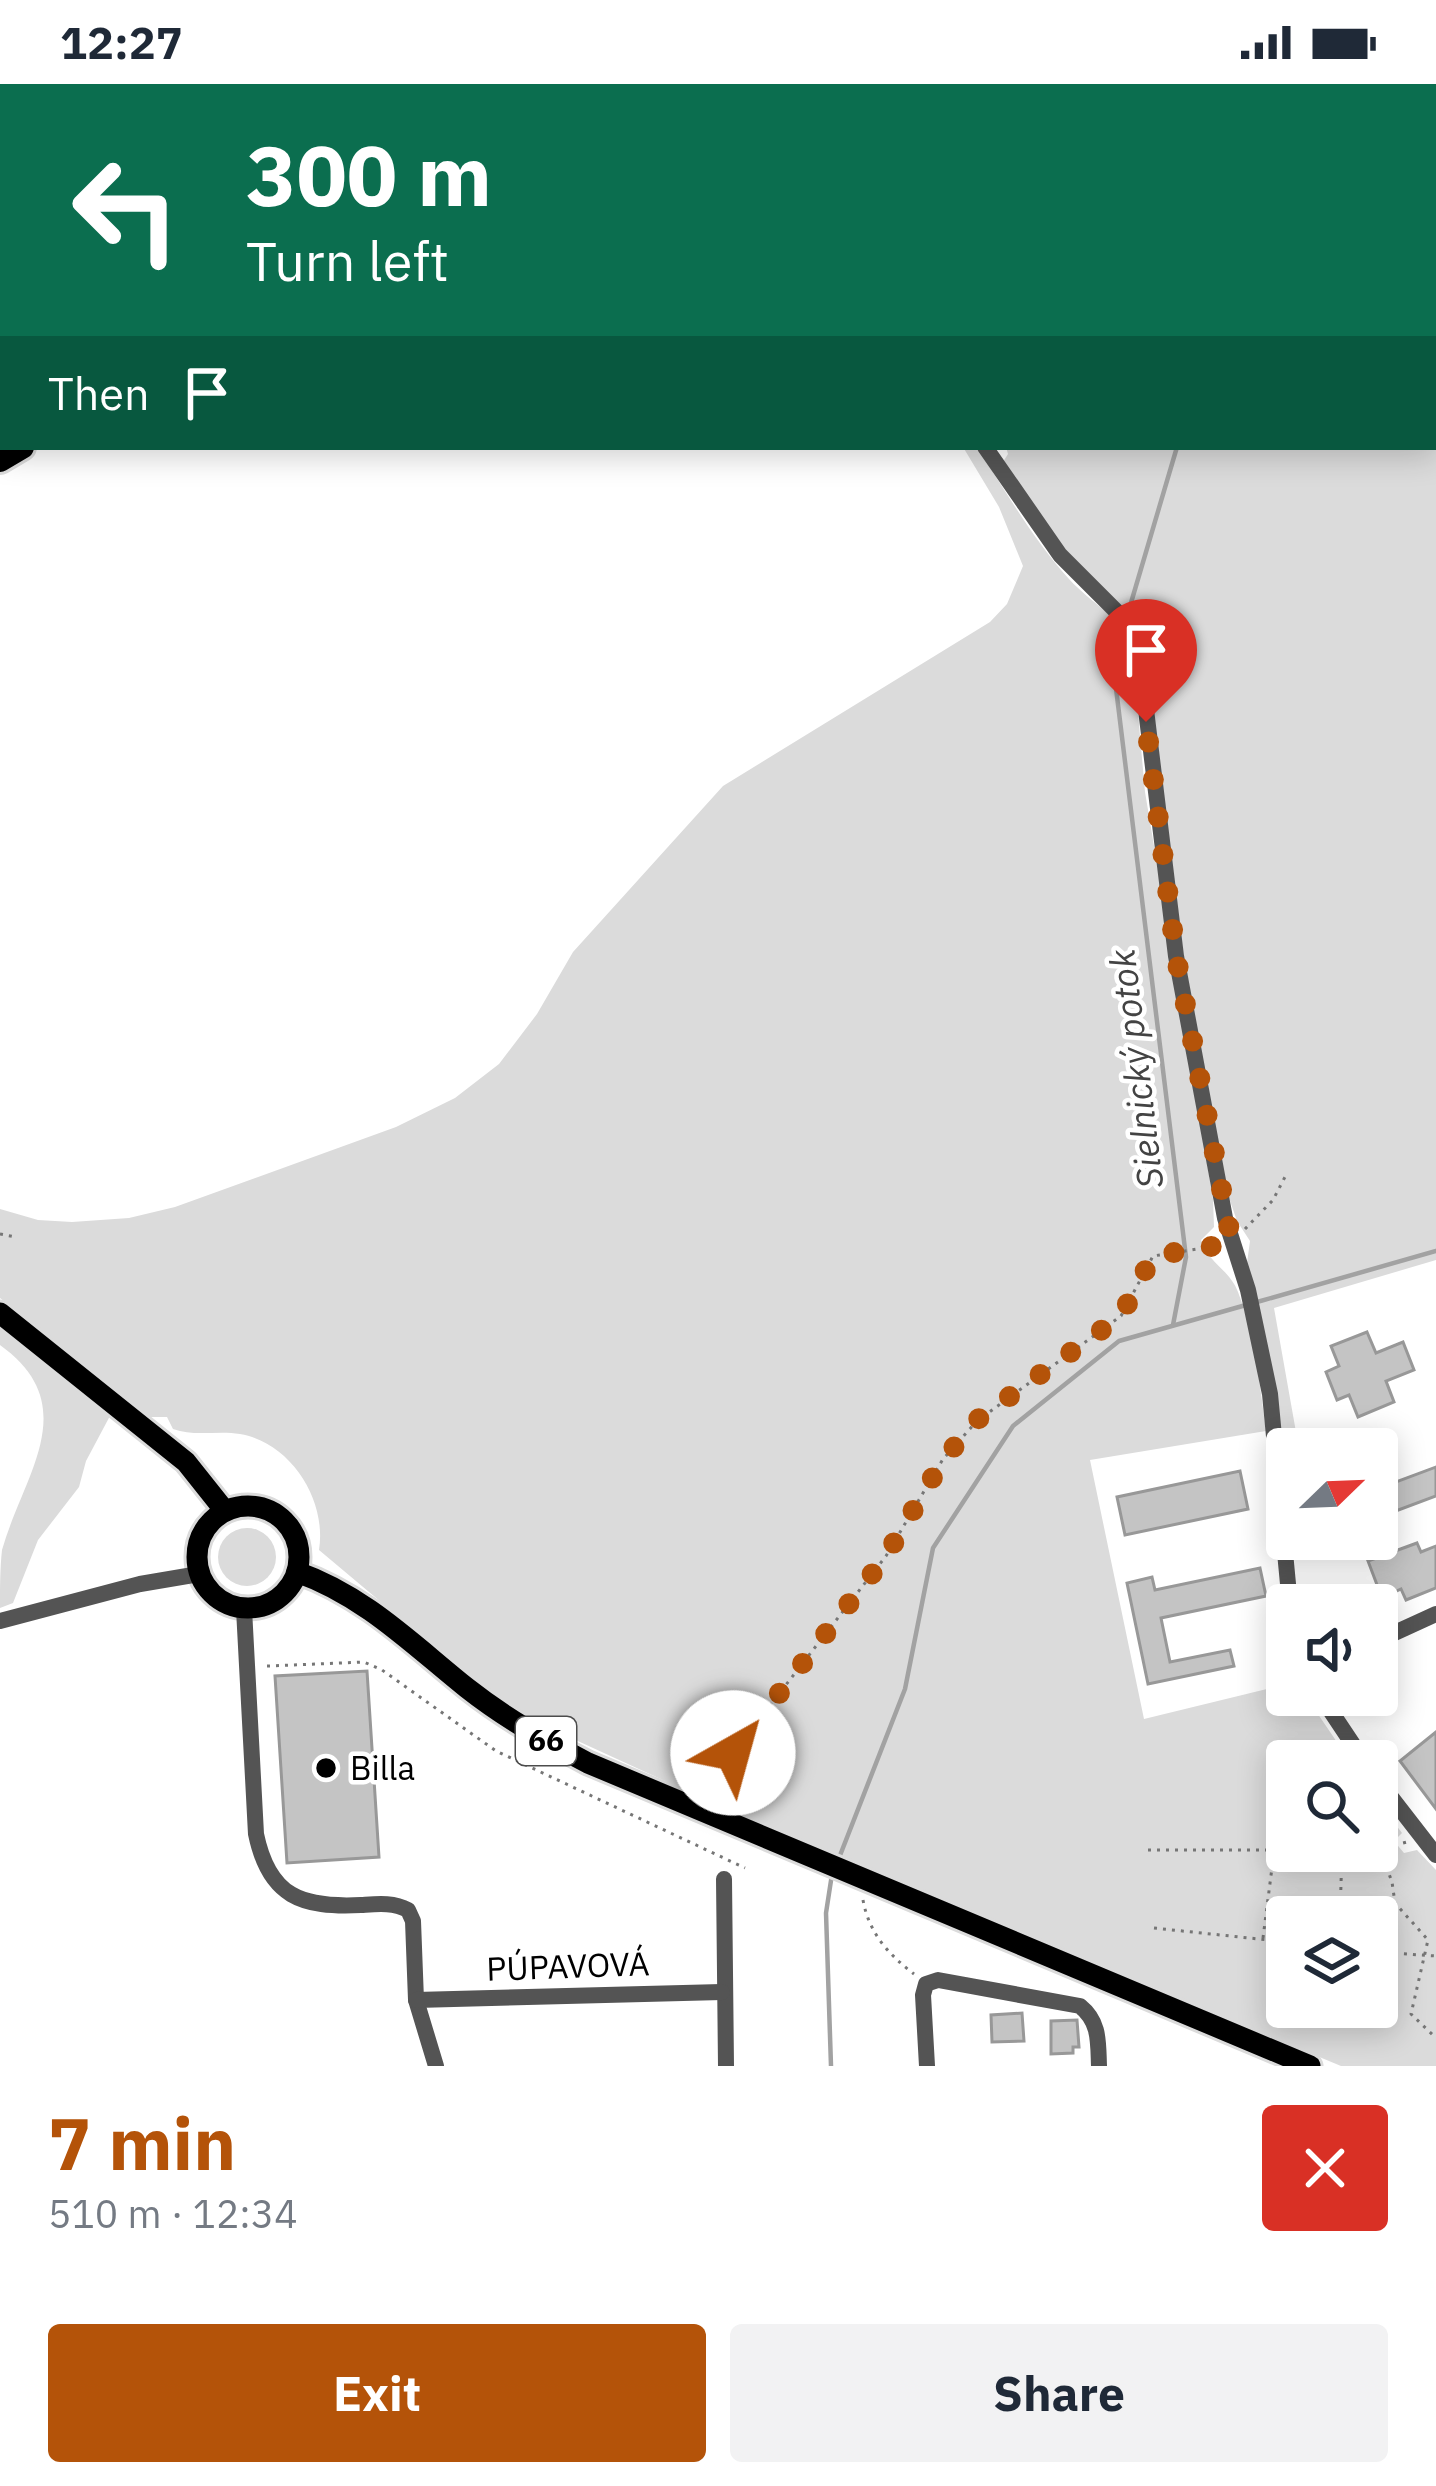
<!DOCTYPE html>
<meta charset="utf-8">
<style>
body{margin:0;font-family:"IBM Plex Sans",sans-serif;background:#f2f2f3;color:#1f2937;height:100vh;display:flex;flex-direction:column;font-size:45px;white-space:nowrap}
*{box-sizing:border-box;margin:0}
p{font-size:39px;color:#747a83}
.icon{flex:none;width:66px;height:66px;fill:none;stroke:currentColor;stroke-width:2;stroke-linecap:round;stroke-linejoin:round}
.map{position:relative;height:1982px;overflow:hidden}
.drawer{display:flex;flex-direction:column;background:#fff;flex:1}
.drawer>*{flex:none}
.top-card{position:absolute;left:0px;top:0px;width:1437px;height:366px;box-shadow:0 6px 30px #0003;background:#0b6e4f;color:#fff;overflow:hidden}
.needle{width:78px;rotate:67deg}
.buttons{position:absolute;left:1266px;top:1344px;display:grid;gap:24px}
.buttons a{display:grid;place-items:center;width:132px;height:132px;border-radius:12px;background:#fff;box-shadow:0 6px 30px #0003;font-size:60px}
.pin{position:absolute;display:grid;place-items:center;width:102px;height:102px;color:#fff;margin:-123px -51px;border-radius:50% 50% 50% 0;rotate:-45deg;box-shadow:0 0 12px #0007}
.pin .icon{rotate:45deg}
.me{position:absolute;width:132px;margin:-66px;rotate:38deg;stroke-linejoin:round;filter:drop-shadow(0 0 9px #0008)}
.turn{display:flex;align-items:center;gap:42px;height:252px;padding:0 48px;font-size:54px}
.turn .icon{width:156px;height:156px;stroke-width:2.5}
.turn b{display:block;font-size:84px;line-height:102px}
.then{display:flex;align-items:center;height:114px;padding:0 48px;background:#0003;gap:24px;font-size:45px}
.round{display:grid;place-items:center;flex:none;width:126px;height:126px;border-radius:12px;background:#f2f2f3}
.summary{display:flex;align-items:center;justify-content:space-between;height:204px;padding:0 48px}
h1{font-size:72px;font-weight:700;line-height:90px;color:#b45309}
.primary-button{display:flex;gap:24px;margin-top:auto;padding:24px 48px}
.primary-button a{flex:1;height:138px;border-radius:12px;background:#b45309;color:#fff;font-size:48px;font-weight:700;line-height:138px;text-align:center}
.primary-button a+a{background:#f2f2f3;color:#1f2937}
.status{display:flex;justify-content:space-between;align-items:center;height:84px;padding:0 60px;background:#fff;direction:ltr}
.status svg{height:33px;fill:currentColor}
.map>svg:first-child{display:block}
.green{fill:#dbdbdb;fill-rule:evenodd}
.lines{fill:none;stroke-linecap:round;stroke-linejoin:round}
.stream{stroke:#a2a2a2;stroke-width:4.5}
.building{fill:#c4c4c4;stroke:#989898;stroke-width:3}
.major-casing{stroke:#dbdbdb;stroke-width:27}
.highway-casing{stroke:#dbdbdb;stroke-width:30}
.path{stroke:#767676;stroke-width:3;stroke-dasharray:3 6;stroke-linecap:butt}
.minor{stroke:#545454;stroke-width:16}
.major{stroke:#000;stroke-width:21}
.highway{stroke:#000;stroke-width:24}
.route{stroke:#b45309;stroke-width:21;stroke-dasharray:0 37.8}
.poi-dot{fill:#000;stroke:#fff;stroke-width:4.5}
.labels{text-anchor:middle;stroke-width:9;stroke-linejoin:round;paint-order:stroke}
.shield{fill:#fff;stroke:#4c4c4c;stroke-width:3}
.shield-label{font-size:30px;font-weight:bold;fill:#000}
.poi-label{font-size:33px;fill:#000;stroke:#fff;text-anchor:start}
.street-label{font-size:33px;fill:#000;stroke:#fff}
.water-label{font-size:36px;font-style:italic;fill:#434343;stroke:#fff}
</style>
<div class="status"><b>12:27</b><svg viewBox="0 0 49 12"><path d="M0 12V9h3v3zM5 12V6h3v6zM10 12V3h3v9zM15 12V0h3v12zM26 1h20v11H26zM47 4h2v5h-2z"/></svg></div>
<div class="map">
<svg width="1436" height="1982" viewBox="0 0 1436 1982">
<rect width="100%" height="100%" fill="#fff"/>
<g class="green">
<polygon points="775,0 1436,0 1436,1176 1274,1224 1299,1365 1287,1365 1287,1396 1247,1179 1250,1157 1237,1137 1226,1105 1183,867 1145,560 1132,532 1072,479 1003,378 1008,370 1006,363 1434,363 1434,3"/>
<path d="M963,363H977C1006,408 1033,455 1069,495C1091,519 1119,532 1132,562L1145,708L1213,1115L1214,1143L1201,1156C1208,1179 1230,1186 1238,1208C1255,1251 1260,1302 1266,1347L1090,1376L1144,1635L1287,1600V1611H1305L1345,1670V1677H1287V1767H1377V1716L1402,1749L1394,1757L1404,1769L1417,1766L1436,1786V1982H1341L765,1742C728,1721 708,1711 741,1671L736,1660L728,1659L704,1700L689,1708L532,1636L450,1576L319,1466C327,1416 291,1359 240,1350C218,1346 195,1353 173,1345L167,1333H150L0,1214V1125L38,1136L72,1138L129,1134L175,1123L396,1043L455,1014L499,980L537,930L573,868L723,702L990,538L1007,520L1023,482L999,423ZM1287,1833H1377V1923H1287Z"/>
<path d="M0,1243L111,1330L86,1377L79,1403L38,1456L13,1519L0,1524C0,1505 0,1484 2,1466C23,1391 85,1322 0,1261Z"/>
<circle cx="247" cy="1473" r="29"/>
</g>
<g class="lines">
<g class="stream">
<polyline points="1259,3 1261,0"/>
<polyline points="1128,529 1177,363"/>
<polyline points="1123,546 1113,580 1186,1173 1173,1241"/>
<polyline points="1257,1218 1436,1167"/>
<polyline points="839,1774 905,1605 933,1464 1013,1342 1119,1257 1246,1221"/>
<polyline points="831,1982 826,1829 832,1790"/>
</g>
</g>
<g class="building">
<polygon points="1367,1248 1376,1269 1403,1258 1414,1286 1386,1297 1394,1318 1358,1333 1349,1311 1337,1316 1326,1288 1339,1282 1331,1262"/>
<polygon points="1436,1383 1436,1412 1377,1434 1377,1405"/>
<polygon points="1240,1387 1248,1425 1125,1451 1117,1413"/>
<polygon points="1417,1459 1421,1468 1436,1462 1436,1504 1406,1516 1401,1505 1382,1514 1368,1477"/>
<polygon points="1260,1484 1266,1512 1161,1534 1170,1578 1230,1566 1234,1582 1148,1600 1127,1499 1152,1493 1155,1506"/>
<polygon points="367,1587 379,1773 287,1779 275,1592"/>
<polygon points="1436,1648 1436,1725 1400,1677"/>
<polygon points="1022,1929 1024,1957 992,1958 991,1931"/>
<polygon points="1077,1936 1079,1963 1073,1963 1073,1969 1051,1970 1051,1937"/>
</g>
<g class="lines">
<defs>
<g id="major">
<polyline points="0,1229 186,1378 225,1427"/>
<circle cx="248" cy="1473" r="51"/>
<path d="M297,1488C365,1512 412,1560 467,1604C505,1634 546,1657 588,1679L1310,1982"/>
</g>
<g id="highway">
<polyline points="532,3 537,0"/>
<polyline points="616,3 621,0"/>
<polyline points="0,326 3,325"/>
<polyline points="0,376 22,363"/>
</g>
</defs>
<use href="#major" class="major-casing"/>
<use href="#highway" class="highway-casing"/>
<g class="path">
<polyline points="1245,1145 1273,1116 1287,1089"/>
<polyline points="0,1150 16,1153"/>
<polyline points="267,1582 364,1578 382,1586 496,1667 745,1784"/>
<polyline points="710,1711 733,1669 886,1472 943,1375 977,1337 1121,1232 1153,1172 1216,1162"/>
<polyline points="1148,1766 1287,1766"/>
<polyline points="1377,1766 1407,1758"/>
<polyline points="1380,1766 1392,1798 1395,1819 1428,1856 1411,1930 1436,1954"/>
<path d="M863,1816C869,1849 888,1870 914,1890"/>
<polyline points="1340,1833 1342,1767"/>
<polyline points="1154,1844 1287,1858"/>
<polyline points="1263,1854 1274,1768"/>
<polyline points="1377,1868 1436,1872"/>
</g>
<g class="minor">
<polyline points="768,0 770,3"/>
<polyline points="985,363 1060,471 1129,540 1138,560 1176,872 1225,1134 1248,1206 1270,1310 1290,1521"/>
<path d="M244,1525L256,1750C269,1813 302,1824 361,1821C377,1820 393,1818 408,1826L413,1837L416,1916L436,1982"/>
<polyline points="0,1537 140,1500 199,1490"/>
<polyline points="1377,1557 1436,1530"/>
<polyline points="1320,1611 1364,1677"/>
<polyline points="1377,1695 1436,1771"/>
<polyline points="724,1795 726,1982"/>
<polyline points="416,1916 722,1908"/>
<path d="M927,1982L923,1911L926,1900L938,1896L1080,1922C1100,1938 1098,1958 1099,1982"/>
</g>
<use href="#major" class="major"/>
<use href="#highway" class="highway"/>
</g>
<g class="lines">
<polyline class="route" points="733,1669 886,1472 943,1376 977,1336 1121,1232 1153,1172 1232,1159 1176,872 1146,638"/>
</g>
<circle class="poi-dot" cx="326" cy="1684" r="12"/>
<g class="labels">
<rect class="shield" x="516" y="1633" width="60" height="48" rx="9"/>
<g class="shield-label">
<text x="546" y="1667">66</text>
</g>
<g class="poi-label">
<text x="350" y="1696">Billa</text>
</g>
<g class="street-label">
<text transform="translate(568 1882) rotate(-2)" y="12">PÚPAVOVÁ</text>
</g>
<g class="water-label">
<text transform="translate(1136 985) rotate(-97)" y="13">Sielnický potok</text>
</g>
</g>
</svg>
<div class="buttons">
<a><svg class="needle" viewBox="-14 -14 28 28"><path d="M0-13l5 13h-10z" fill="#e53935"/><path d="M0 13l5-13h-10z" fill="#747a83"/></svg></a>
<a><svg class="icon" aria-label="sound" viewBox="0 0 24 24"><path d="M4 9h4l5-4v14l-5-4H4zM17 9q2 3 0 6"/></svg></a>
<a><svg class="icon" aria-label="search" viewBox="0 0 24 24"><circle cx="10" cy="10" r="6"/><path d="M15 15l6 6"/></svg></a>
<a><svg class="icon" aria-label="layers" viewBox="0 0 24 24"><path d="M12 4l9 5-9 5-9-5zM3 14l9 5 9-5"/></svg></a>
</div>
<div class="pin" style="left:1146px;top:638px;background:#d93025"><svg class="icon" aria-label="arrive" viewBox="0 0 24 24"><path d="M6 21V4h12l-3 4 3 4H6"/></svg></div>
<svg class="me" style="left:733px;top:1669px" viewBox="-20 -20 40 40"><circle r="19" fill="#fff"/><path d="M0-13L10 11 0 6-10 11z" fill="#b45309"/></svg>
<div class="top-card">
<div class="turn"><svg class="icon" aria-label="left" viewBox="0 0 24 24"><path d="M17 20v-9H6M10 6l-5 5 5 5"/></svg><div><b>300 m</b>Turn left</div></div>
<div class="then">Then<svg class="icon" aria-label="arrive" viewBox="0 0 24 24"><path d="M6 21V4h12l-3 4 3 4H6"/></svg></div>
</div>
</div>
<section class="drawer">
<div class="summary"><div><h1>7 min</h1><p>510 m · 12:34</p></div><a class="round" style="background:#d93025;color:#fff"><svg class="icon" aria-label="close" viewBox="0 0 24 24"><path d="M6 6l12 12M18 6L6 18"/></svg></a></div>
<div class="primary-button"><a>Exit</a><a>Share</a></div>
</section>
